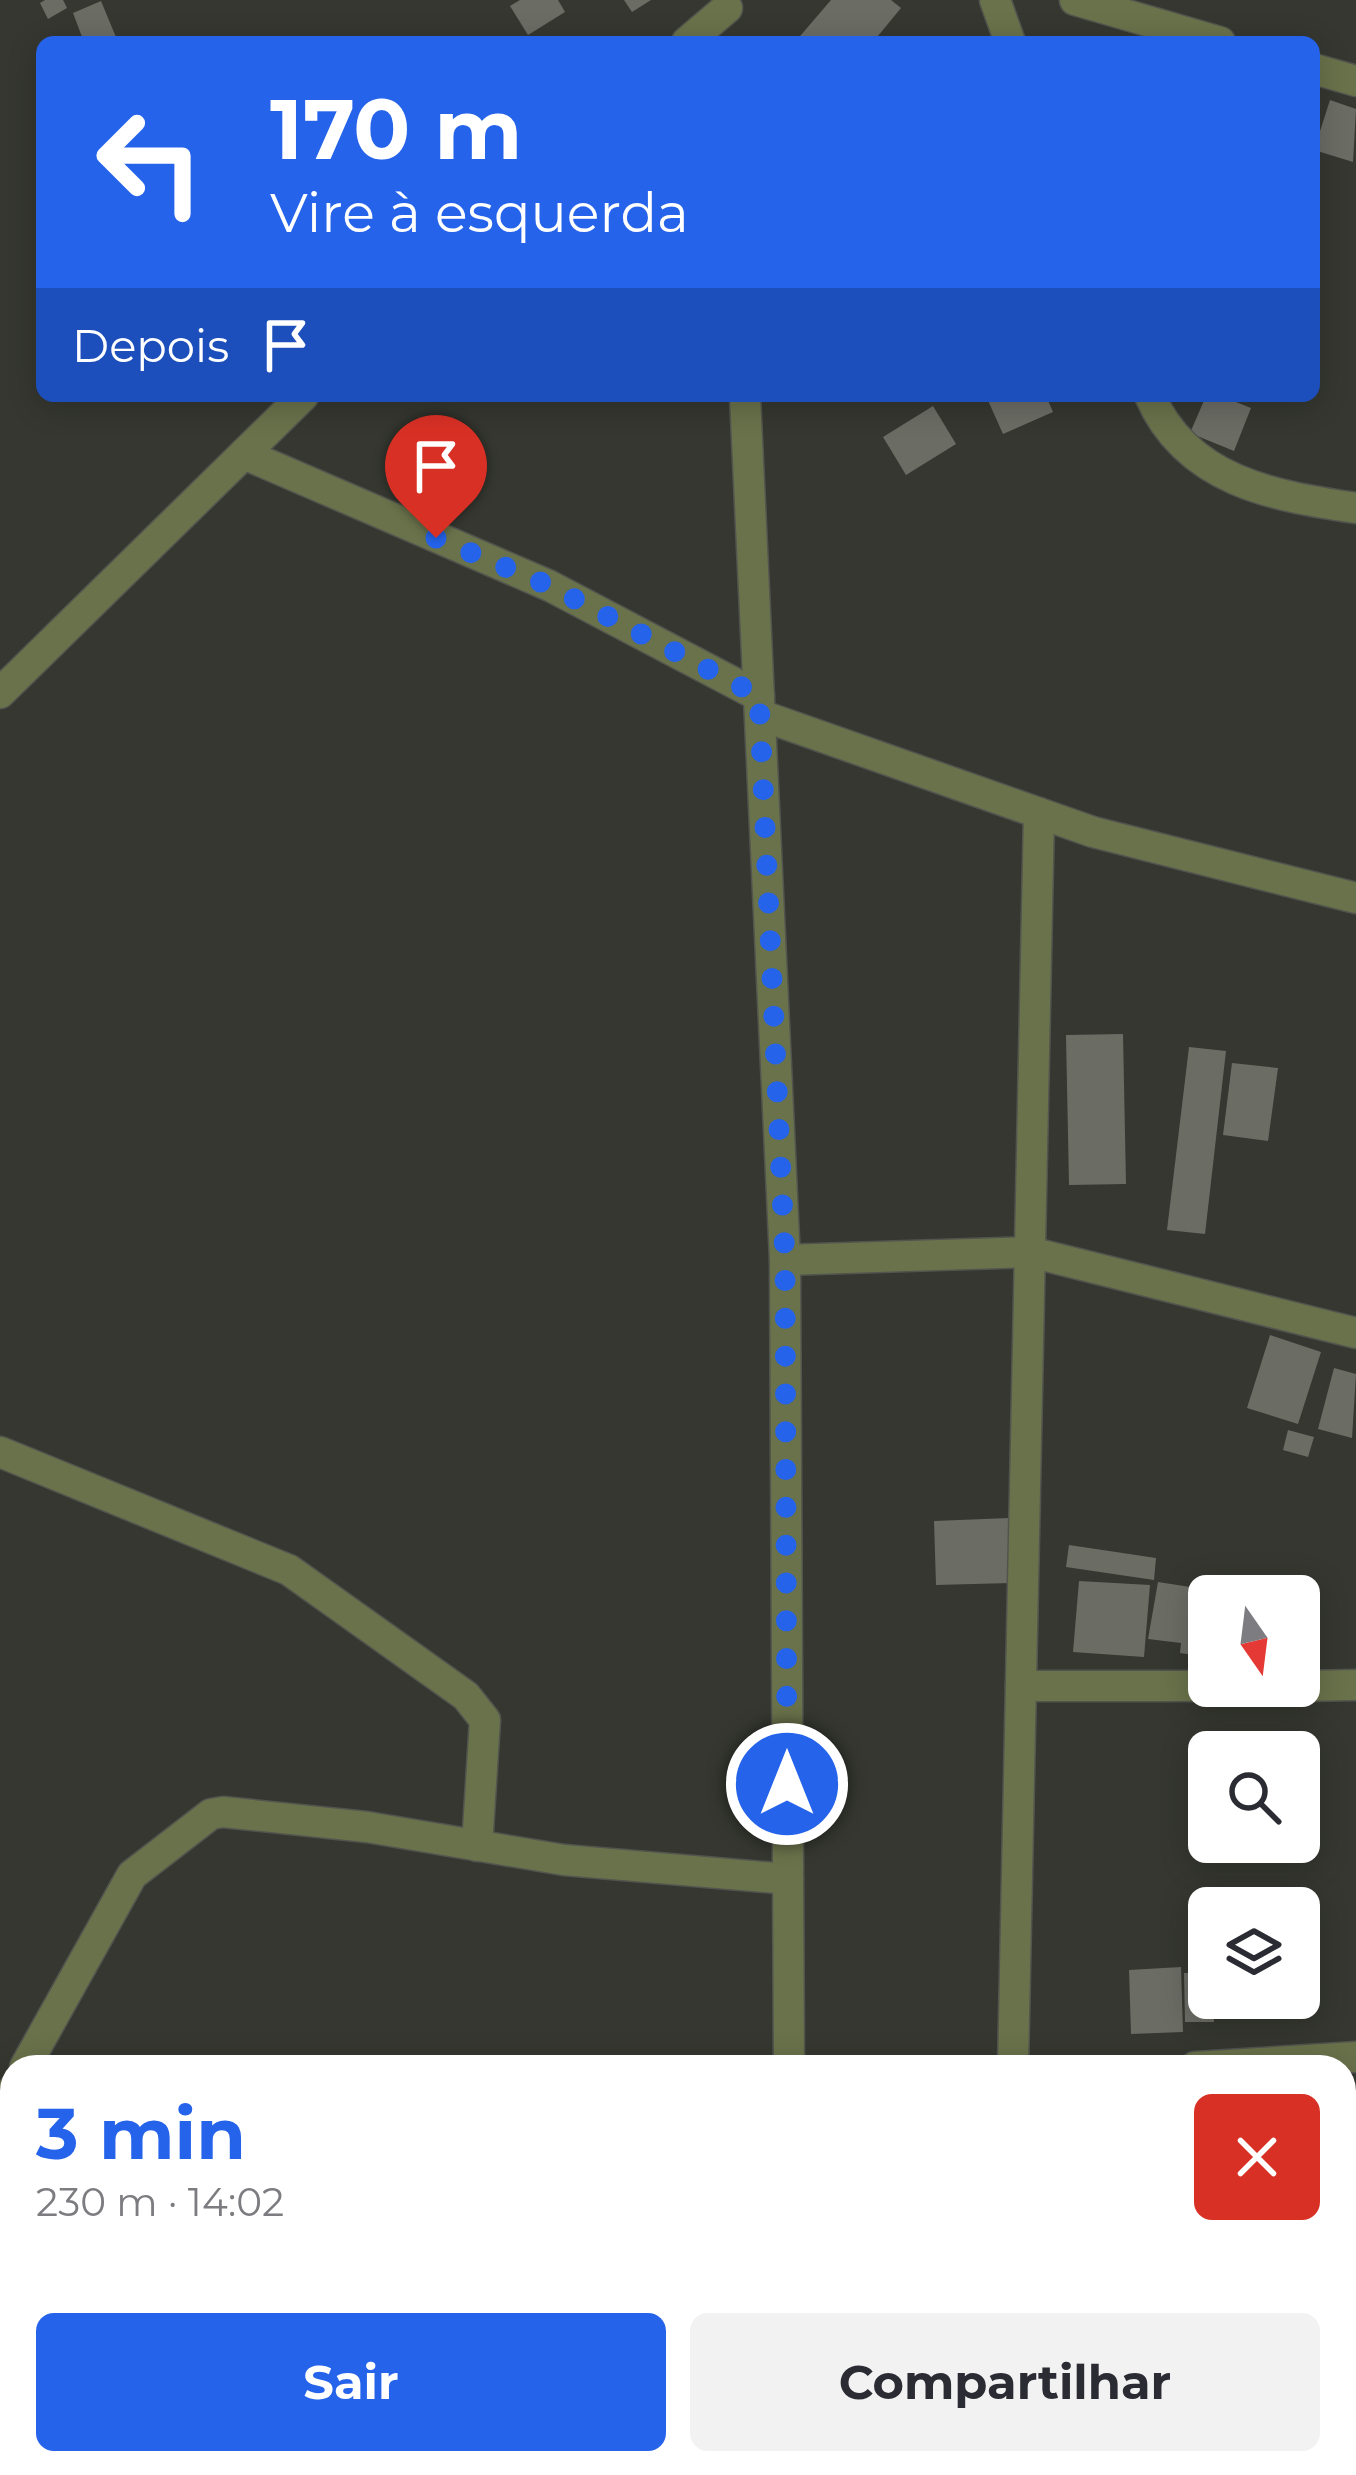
<!DOCTYPE html>
<html lang="pt">
<meta charset="utf-8">
<style>
body{margin:0;font-family:Montserrat,sans-serif;background:#f2f2f3;color:#2b2b33;height:100vh;display:flex;flex-direction:column;font-size:45px;white-space:nowrap}
*{box-sizing:border-box;margin:0}
p{font-size:39px;color:#7c7c81}
.icon{flex:none;width:66px;height:66px;fill:none;stroke:currentColor;stroke-width:2;stroke-linecap:round;stroke-linejoin:round}
.map{position:relative;flex:1;overflow:hidden}
.sheet{position:absolute;left:0px;top:2055px;width:1356px;height:420px;display:flex;flex-direction:column;background:#fff;border-radius:36px 36px 0 0;box-shadow:0 6px 30px #0003}
.sheet>*{flex:none}
.hud{position:absolute;left:36px;top:36px;width:1284px;height:366px;border-radius:18px;box-shadow:0 6px 30px #0003;background:#2563eb;color:#fff;overflow:hidden}
.needle{width:78px;rotate:166deg}
.tools{position:absolute;left:1188px;top:1575px;display:grid;gap:24px}
.tools a{display:grid;place-items:center;width:132px;height:132px;border-radius:18px;background:#fff;box-shadow:0 6px 30px #0003;font-size:60px}
.pin{position:absolute;display:grid;place-items:center;width:102px;height:102px;color:#fff;margin:-123px -51px;border-radius:50% 50% 50% 0;rotate:-45deg;box-shadow:0 0 12px #0007}
.pin .icon{rotate:45deg}
.me{position:absolute;width:132px;margin:-66px;rotate:0deg;stroke-linejoin:round;filter:drop-shadow(0 0 9px #0008)}
.turn{display:flex;align-items:center;gap:42px;height:252px;padding:0 36px;font-size:54px}
.turn .icon{width:156px;height:156px;stroke-width:2.5}
.turn b{display:block;font-size:84px;line-height:102px}
.then{display:flex;align-items:center;height:114px;padding:0 36px;background:#0003;gap:24px;font-size:45px}
.round{display:grid;place-items:center;flex:none;width:126px;height:126px;border-radius:18px;background:#f2f2f3}
.head{display:flex;align-items:center;justify-content:space-between;height:204px;padding:0 36px}
h1{font-size:72px;font-weight:700;line-height:90px;color:#2563eb}
.action{display:flex;gap:24px;margin-top:auto;padding:24px 36px}
.action a{flex:1;height:138px;border-radius:18px;background:#2563eb;color:#fff;font-size:48px;font-weight:700;line-height:138px;text-align:center}
.action a+a{background:#f2f2f3;color:#2b2b33}
.map>svg:first-child{display:block}
.building{fill:#6b6d65}
.lines{fill:none;stroke-linecap:round;stroke-linejoin:round}
.street-casing{stroke:#52544e;stroke-width:33}
.street{stroke:#6a724b;stroke-width:30}
.route{stroke:#2563eb;stroke-width:21;stroke-dasharray:0 37.8}
</style>
<div class="map">
<svg width="1356" height="2475" viewBox="0 0 1356 2475">
<rect width="100%" height="100%" fill="#353730"/>
<g class="building">
<polygon points="45,0 63,0 67,8 48,19 40,3"/>
<polygon points="520,0 558,0 565,12 528,35 510,6"/>
<polygon points="624,0 651,0 632,12"/>
<polygon points="831,0 891,0 901,8 873,42 795,42"/>
<polygon points="101,1 118,42 84,42 73,13"/>
<polygon points="1330,100 1356,109 1353,162 1314,150"/>
<polygon points="986,396 1046,396 1053,412 1003,434"/>
<polygon points="1206,396 1221,396 1251,408 1234,451 1190,433"/>
<polygon points="933,406 956,444 906,475 883,437"/>
<polygon points="1123,1034 1126,1184 1069,1185 1066,1035"/>
<polygon points="1189,1047 1226,1051 1205,1234 1167,1230"/>
<polygon points="1232,1063 1278,1068 1268,1141 1223,1135"/>
<polygon points="1270,1335 1321,1352 1298,1424 1247,1408"/>
<polygon points="1334,1368 1356,1374 1352,1438 1318,1429"/>
<polygon points="1288,1430 1314,1437 1308,1457 1283,1450"/>
<polygon points="1009,1518 1011,1583 936,1585 934,1521"/>
<polygon points="1069,1545 1156,1558 1154,1580 1066,1567"/>
<polygon points="1079,1581 1150,1585 1144,1657 1073,1652"/>
<polygon points="1158,1582 1210,1590 1200,1656 1180,1653 1181,1643 1148,1639"/>
<polygon points="1181,1967 1183,2032 1131,2034 1129,1970"/>
<polygon points="1184,1973 1209,1973 1214,2022 1185,2022"/>
<polygon points="285,2463 361,2463 361,2475 286,2475"/>
<rect x="847" y="2463" width="35" height="12"/>
<rect x="1018" y="2463" width="33" height="12"/>
</g>
<g class="lines">
<defs>
<g id="street">
<polyline points="995,0 1010,42"/>
<polyline points="1075,0 1220,42"/>
<polyline points="687,42 727,8"/>
<polyline points="1314,69 1356,81"/>
<polyline points="745,396 785,1260 789,2067"/>
<path d="M1150,396C1187,481 1273,496 1356,508"/>
<polyline points="244,454 550,586 759,696"/>
<polyline points="0,693 303,396"/>
<polyline points="760,715 1093,832 1356,898"/>
<polyline points="785,1260 1030,1252 1356,1333"/>
<polyline points="0,1452 289,1570 466,1696 485,1720 477,1846"/>
<polyline points="1021,1686 1209,1686"/>
<polyline points="1299,1686 1356,1685"/>
<polyline points="25,2067 132,1875 211,1814 223,1812 367,1827 564,1860 788,1879"/>
<polyline points="1013,2067 1039,813"/>
<polyline points="1195,2067 1356,2057"/>
<polyline points="0,2113 12,2091"/>
<polyline points="0,2376 12,2376"/>
<polyline points="1344,2382 1356,2382"/>
<polyline points="792,2463 792,2475"/>
<polyline points="1000,2463 1000,2475"/>
</g>
</defs>
<use href="#street" class="street-casing"/>
<use href="#street" class="street"/>
</g>
<g class="lines">
<polyline class="route" points="436,538 550,586 759,696 785,1260 787,1784"/>
</g>
</svg>
<div class="tools">
<a><svg class="needle" viewBox="-14 -14 28 28"><path d="M0-13l5 13h-10z" fill="#e53935"/><path d="M0 13l5-13h-10z" fill="#7c7c81"/></svg></a>
<a><svg class="icon" aria-label="search" viewBox="0 0 24 24"><circle cx="10" cy="10" r="6"/><path d="M15 15l6 6"/></svg></a>
<a><svg class="icon" aria-label="layers" viewBox="0 0 24 24"><path d="M12 4l9 5-9 5-9-5zM3 14l9 5 9-5"/></svg></a>
</div>
<div class="pin" style="left:436px;top:538px;background:#d93025"><svg class="icon" aria-label="arrive" viewBox="0 0 24 24"><path d="M6 21V4h12l-3 4 3 4H6"/></svg></div>
<svg class="me" style="left:787px;top:1784px" viewBox="-20 -20 40 40"><circle r="17" fill="#2563eb" stroke="#fff" stroke-width="3"/><path d="M0-11L8 9 0 5-8 9z" fill="#fff"/></svg>
<div class="hud">
<div class="turn"><svg class="icon" aria-label="left" viewBox="0 0 24 24"><path d="M17 20v-9H6M10 6l-5 5 5 5"/></svg><div><b>170 m</b>Vire à esquerda</div></div>
<div class="then">Depois<svg class="icon" aria-label="arrive" viewBox="0 0 24 24"><path d="M6 21V4h12l-3 4 3 4H6"/></svg></div>
</div>
<section class="sheet">
<div class="head"><div><h1>3 min</h1><p>230 m · 14:02</p></div><a class="round" style="background:#d93025;color:#fff"><svg class="icon" aria-label="close" viewBox="0 0 24 24"><path d="M6 6l12 12M18 6L6 18"/></svg></a></div>
<div class="action"><a>Sair</a><a>Compartilhar</a></div>
</section>
</div>
